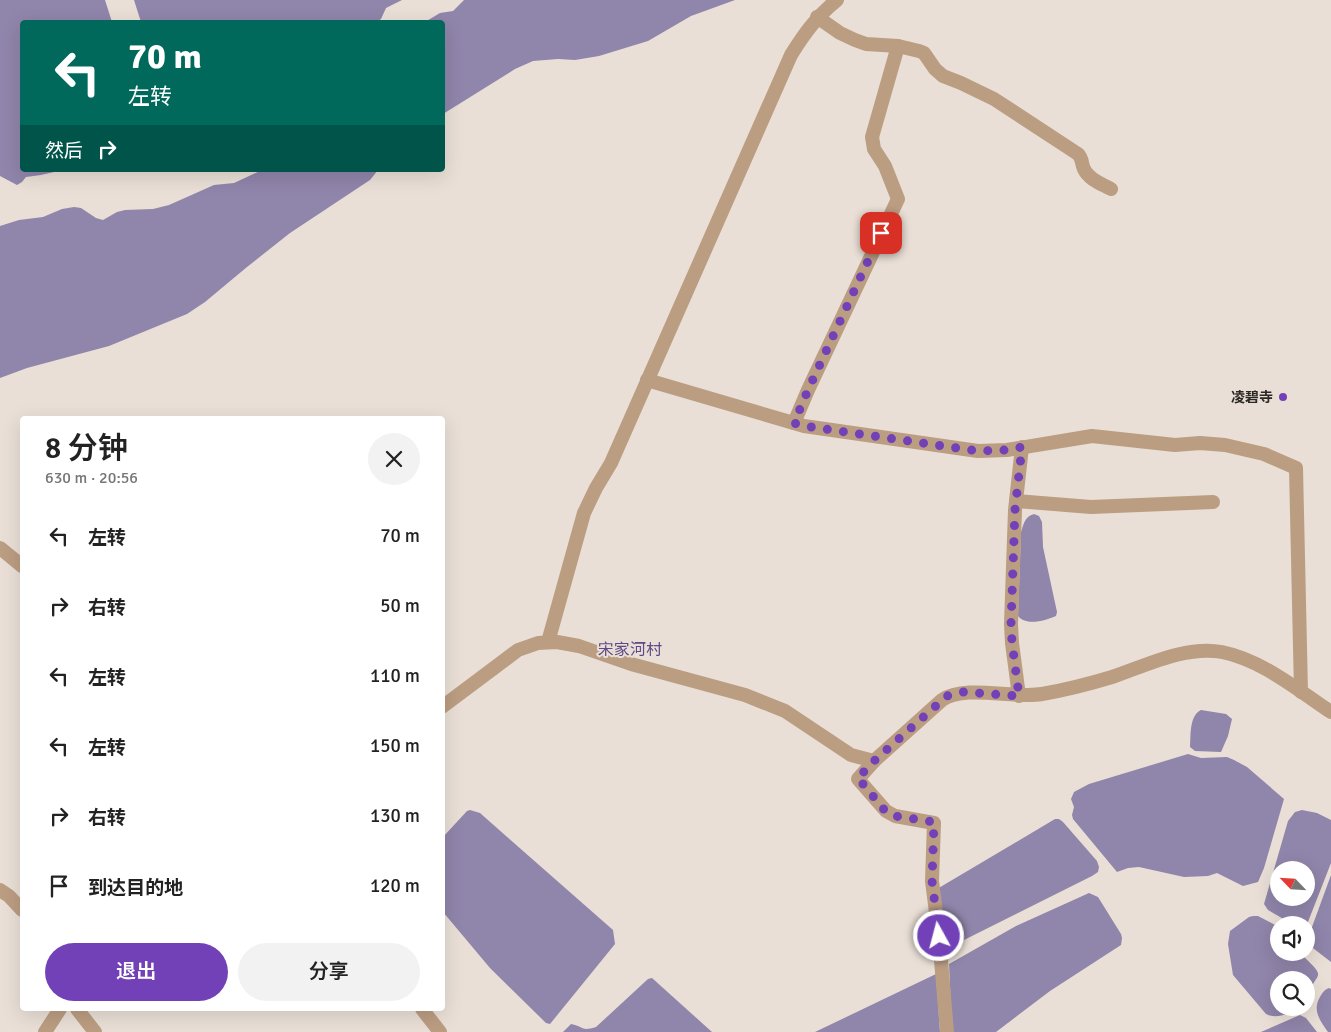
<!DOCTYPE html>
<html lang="zh">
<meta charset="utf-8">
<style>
body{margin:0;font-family:Signika,"Noto Sans SC",sans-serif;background:#f2f2f2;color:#222;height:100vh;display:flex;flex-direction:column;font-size:19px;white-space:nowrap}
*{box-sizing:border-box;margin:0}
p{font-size:16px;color:#767676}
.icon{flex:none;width:28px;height:28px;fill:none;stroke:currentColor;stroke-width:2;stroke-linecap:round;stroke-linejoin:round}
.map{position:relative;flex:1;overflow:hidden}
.panel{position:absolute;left:20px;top:416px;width:425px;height:595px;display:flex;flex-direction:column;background:#fff;border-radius:5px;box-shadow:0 5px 20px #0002}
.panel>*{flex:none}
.banner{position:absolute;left:20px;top:20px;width:425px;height:152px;border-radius:5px;box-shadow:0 5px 20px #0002;background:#00695c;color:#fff;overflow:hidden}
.needle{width:32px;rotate:295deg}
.controls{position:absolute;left:1270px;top:861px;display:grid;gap:10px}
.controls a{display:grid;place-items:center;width:45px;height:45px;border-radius:50%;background:#fff;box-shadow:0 5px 20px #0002;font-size:25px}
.pin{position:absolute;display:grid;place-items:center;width:42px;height:42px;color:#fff;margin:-21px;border-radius:10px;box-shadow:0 2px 8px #0006}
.me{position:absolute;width:55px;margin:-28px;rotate:353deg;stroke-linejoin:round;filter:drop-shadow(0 0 4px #0008)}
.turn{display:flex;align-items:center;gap:18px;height:105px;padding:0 25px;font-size:22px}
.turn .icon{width:65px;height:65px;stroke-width:2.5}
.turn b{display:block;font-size:35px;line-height:42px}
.then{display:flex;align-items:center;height:48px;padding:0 25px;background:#0003;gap:10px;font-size:19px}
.round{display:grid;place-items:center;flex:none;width:52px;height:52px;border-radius:26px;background:#f2f2f2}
.headline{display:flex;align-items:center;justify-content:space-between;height:85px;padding:0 25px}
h1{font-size:30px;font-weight:600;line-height:38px}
.cta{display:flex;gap:10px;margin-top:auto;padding:10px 25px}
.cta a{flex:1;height:58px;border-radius:30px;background:#7241b8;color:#fff;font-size:20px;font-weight:600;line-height:58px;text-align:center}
.cta a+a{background:#f2f2f2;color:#222}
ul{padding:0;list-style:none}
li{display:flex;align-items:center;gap:15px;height:70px;padding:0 25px}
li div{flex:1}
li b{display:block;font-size:19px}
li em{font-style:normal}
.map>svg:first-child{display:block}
.water{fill:#9085aa;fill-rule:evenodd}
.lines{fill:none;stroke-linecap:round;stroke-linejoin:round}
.minor{stroke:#bb9d82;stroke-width:14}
.route{stroke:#7241b8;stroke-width:9;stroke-dasharray:0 16.2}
.poi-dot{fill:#7241b8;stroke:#e9dfd6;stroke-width:2}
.labels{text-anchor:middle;stroke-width:4;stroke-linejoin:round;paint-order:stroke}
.poi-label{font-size:14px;font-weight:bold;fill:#2c2825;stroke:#e9dfd6;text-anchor:end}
.quarter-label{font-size:16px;fill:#5f4987;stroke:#e9dfd6}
</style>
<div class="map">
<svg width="1331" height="1032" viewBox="0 0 1331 1032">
<rect width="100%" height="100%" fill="#e9dfd6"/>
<g class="water">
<polygon points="0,0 105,0 112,22 22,22 22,170 63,170 41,175 26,177 22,182 17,185 0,176"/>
<polygon points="134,0 402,0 386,8 381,19 377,22 141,22"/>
<polygon points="464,0 735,0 691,16 648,41 599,56 575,60 558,59 533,61 515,69 443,114 442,22 425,22 440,13 453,11"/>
<polygon points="262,170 378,170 370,180 290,233 247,267 205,302 187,314 109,346 27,368 0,378 0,226 19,220 43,217 62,209 74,207 81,208 96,218 103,220 117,212 125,210 153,209 169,205 214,185 234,183"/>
<path d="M1034,514L1039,516L1042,522L1043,547L1057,612L1056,616C1045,621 1026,626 1018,616L1021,532C1024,524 1024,517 1034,514Z"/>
<path d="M1201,710L1226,714L1232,719L1228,736L1221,752L1195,751L1190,747C1191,735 1189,716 1201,710Z"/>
<polygon points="1188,754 1201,758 1227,757 1234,760 1247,767 1284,799 1264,868 1258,882 1243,886 1217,873 1208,876 1184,877 1139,867 1128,868 1117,872 1073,819 1072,815 1074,807 1071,799 1074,792 1089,784"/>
<polygon points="470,810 480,813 613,930 615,944 550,1024 546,1023 490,968 443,912 443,837 467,811"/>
<path d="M1302,810L1317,813L1331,820V863L1306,927V925H1294L1268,910L1264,904L1288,821L1295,812ZM1279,870H1306V898H1279Z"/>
<polygon points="1055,819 1059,819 1063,822 1097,861 1099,867 1098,872 1092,876 956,944 947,945 944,942 937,889"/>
<polygon points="1331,875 1331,962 1309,945 1308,938"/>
<polygon points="1089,893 1098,897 1121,934 1122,938 1121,945 1050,991 996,1032 952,1032 949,964 1016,926"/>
<path d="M1253,916H1258L1279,927V952L1300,953C1330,982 1316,968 1306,1000V980H1279V1008L1303,1009C1292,1012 1277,1020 1266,1014L1233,975L1228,944L1230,931L1249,917Z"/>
<polygon points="936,974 940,1032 815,1032"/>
<path d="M652,978L712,1032H563L571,1024C584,1026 580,1032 596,1027L648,979Z"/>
<path d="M1329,988L1331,989V1032H1328C1320,1021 1312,1010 1320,997C1323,992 1324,990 1329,988Z"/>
<polygon points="1300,1015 1306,1018 1317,1032 1261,1032"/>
</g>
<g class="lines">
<g class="minor">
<path d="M817,17L840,33L855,40L866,44L898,46L919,51L924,53L935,69L943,76L961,83L994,99L1078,154C1083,159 1081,163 1084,169C1088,179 1102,184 1111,189"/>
<polyline points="647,380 804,426 978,451 1007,450 1092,436 1175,445 1200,443 1225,445 1264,454 1296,468 1301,692"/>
<polyline points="794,423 808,390 898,199 885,166 874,149 872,137 898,46"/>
<polyline points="1016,501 1091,507 1213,502"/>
<polyline points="0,548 22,566"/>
<path d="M548,642L584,513L596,488L611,463L791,55C804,34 817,16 837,0"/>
<polyline points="1019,696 1012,643 1011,624 1015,510 1022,447"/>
<path d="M442,707L518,650L538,643L557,642L579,646L631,664L745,695L785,711L851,755L874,761L942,700C966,684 1012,699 1042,694C1065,690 1089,684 1112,677C1145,666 1186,645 1222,652C1262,660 1298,690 1331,712"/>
<polyline points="874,761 858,779 886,811 895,816 934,823 932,881 939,936 947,1032"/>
<polyline points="0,890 9,896 22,910"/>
<polyline points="77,1009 95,1032"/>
<polyline points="422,1009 440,1032"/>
<polyline points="45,1032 60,1009"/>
</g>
</g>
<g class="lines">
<polyline class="route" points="881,233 808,390 794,423 804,426 978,451 1007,450 1022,447 1015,510 1011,624 1012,642 1019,696 963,692 947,696 874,761 858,778 886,812 895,816 934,822 932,881 939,936"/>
</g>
<circle class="poi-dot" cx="1283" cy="397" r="5"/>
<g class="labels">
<g class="poi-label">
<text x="1273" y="402">凌碧寺</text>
</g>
<g class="quarter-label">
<text x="630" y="655">宋家河村</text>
</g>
</g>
</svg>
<div class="controls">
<a><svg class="needle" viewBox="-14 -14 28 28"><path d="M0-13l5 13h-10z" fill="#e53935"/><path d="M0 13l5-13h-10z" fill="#767676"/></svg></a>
<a><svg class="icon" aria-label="sound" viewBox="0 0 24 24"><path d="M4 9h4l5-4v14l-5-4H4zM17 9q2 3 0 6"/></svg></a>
<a><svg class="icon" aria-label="search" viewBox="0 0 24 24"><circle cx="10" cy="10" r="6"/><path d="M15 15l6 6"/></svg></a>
</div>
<div class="pin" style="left:881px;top:233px;background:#d93025"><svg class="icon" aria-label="arrive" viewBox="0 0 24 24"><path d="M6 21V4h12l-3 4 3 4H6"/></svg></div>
<svg class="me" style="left:939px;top:936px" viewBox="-20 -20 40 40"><circle r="17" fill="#7241b8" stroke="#fff" stroke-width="3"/><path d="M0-11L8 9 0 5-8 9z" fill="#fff"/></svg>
<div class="banner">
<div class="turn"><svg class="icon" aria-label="left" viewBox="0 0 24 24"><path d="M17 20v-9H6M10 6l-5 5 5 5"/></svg><div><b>70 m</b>左转</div></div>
<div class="then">然后<svg class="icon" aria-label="right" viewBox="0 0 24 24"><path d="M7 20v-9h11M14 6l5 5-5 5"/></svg></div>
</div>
<section class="panel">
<div class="headline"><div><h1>8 分钟</h1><p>630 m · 20:56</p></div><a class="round"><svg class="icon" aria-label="close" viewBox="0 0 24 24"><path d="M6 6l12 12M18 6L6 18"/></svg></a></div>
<ul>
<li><svg class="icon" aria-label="left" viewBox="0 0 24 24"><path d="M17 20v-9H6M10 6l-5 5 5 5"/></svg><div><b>左转</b></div><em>70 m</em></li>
<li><svg class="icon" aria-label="right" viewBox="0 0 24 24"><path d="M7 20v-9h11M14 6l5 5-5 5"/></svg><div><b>右转</b></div><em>50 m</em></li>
<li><svg class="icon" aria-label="left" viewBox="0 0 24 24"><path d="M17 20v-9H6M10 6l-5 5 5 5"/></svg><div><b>左转</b></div><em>110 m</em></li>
<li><svg class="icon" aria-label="left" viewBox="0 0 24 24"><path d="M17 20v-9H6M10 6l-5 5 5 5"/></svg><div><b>左转</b></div><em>150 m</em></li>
<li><svg class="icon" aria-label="right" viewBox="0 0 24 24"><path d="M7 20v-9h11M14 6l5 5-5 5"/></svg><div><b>右转</b></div><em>130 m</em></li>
<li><svg class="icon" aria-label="arrive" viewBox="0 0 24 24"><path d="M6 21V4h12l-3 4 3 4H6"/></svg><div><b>到达目的地</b></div><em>120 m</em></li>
</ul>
<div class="cta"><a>退出</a><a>分享</a></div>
</section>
</div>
